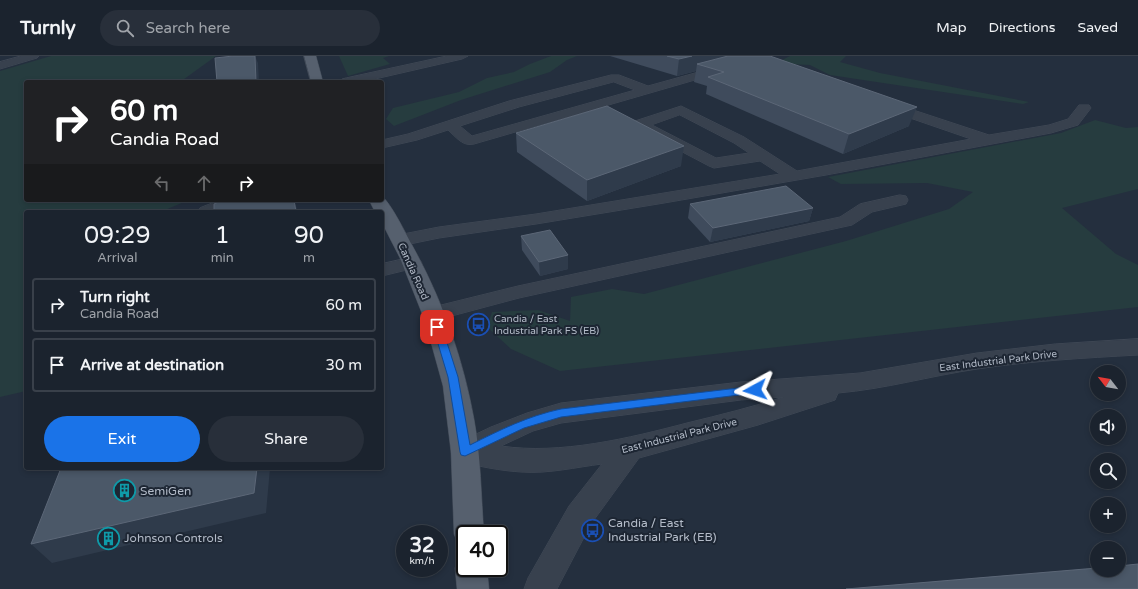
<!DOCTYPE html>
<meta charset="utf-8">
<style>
body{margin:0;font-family:"Varela Round",sans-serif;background:#282f3a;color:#f1f3f6;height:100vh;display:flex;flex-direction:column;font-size:15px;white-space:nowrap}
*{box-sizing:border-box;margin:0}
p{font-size:13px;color:#a0a4aa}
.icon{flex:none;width:22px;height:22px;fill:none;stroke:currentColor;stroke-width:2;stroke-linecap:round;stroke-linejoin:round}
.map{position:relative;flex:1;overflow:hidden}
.drawer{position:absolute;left:24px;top:154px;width:360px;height:260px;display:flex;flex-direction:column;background:#1b232e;border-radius:4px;box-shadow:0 2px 6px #0003,0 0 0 1px #39404a}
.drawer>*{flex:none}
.hud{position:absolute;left:24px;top:24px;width:360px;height:122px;border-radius:4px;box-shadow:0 2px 6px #0003,0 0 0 1px #39404a;background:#202124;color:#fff;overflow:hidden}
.needle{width:26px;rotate:301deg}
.buttons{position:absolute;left:1090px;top:309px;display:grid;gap:8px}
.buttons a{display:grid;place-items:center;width:36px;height:36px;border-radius:50%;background:#1b232e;box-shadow:0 2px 6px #0003,0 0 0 1px #39404a;font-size:20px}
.speed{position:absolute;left:396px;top:469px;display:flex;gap:8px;font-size:20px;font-weight:700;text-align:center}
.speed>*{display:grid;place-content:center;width:52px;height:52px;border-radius:50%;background:#1b232e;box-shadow:0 2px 6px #0003,0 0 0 1px #39404a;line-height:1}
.speed small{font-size:10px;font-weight:400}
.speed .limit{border:2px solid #111;border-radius:6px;background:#fff;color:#111}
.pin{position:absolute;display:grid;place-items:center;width:34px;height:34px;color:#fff;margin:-17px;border-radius:8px;box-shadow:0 2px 6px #0006}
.me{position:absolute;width:44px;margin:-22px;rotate:265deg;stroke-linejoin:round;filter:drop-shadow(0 0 3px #0008)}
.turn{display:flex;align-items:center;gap:14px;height:84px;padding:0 20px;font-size:18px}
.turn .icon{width:52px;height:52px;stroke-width:2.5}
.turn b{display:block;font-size:28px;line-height:34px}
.lanes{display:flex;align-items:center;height:38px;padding:0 20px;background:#0003;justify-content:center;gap:20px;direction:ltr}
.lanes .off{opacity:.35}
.eta{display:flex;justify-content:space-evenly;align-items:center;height:68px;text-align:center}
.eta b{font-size:24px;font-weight:600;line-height:28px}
.action{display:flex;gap:8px;margin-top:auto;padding:8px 20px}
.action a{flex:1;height:46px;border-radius:24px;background:#1a73e8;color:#fff;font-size:16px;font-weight:600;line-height:46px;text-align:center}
.action a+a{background:#282f3a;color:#f1f3f6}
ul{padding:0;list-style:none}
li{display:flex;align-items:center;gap:12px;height:54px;margin:0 8px 6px;padding:0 12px;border:2px solid #39404a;border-radius:4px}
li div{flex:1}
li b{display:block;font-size:15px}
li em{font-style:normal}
header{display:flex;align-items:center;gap:24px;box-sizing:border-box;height:56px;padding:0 20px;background:#1b232e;border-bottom:1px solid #39404a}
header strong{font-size:19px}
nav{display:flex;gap:22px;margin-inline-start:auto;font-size:14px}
.search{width:280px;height:36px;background:#282f3a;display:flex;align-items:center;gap:10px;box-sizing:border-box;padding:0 14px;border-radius:22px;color:#a0a4aa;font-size:15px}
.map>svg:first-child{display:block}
.green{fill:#263c3f}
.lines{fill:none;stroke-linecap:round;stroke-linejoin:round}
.minor-casing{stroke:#414a57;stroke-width:1}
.major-casing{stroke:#414a57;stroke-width:1}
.minor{fill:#38414e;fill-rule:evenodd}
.major{fill:#56606e;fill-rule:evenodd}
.wall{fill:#3f4b5c}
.shaded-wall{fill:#2f3b4b}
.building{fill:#4b5868;stroke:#5c6777}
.route{fill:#1a73e8;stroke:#114b97}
.labels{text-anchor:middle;stroke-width:4;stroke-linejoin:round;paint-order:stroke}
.street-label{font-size:10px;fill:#b4bcc9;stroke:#1d2633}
.poi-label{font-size:10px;fill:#b4bcc9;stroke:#1d2633;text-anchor:start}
.near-poi-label{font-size:12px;fill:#b4bcc9;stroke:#1d2633;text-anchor:start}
</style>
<header>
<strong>Turnly</strong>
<div class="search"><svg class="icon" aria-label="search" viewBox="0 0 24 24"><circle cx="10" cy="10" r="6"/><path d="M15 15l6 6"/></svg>Search here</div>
<nav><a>Map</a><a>Directions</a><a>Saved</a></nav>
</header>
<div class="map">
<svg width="1138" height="533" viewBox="0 0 1138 533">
<rect width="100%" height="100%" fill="#242f3e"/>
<g class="green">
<polygon points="51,0 216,0 180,26 26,26 26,144 189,144 160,156 26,156 26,335 0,341 0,15"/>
<polygon points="339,0 389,0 383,2 390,8 348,20"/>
<polygon points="551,0 577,0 567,4 550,16 461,44 394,70 386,63 393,52 459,36 487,22 514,16 530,8"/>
<polygon points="790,0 846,0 840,6 880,17 1029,46 1023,48 830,19 810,9 786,8 780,5"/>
<polygon points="1095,64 1126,72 1138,71 1138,133 1062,152 1116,198 1138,209 1138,251 560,315 511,293 487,271 492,256 538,254 570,265 571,241 612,233 644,238 846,185 949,153 973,136 927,127 841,128 828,121 1061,77"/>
</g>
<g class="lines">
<defs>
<g id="minor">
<polygon points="21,0 39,0 37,2 0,13 0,6"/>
<polygon points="447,0 468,0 462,3 362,26 340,26 342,23 346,22"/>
<path d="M749,0H764L750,8L474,88C463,91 456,81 448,74L417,84L382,92V84L408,78L509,45L611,19H619L648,30L742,4ZM614,26L635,34L472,80L460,70L519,51Z"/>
<path d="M886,45L989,79L1049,69L1068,63L1079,49H1089L1091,52L1078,69L1051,77L826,119L664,147L536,168L439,182L400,190L393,188L391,184L393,180L439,171L536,158L780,118L760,105L714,112L709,110L635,71L633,68L635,65L681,50L744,81L797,115L971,83L881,52L879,49L881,46ZM680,59L734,87L749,97L716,102L652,69Z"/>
<polygon points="900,139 906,140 908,144 906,148 872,156 852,169 519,242 433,265 425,263 422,258 425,253 518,230 840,161 860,148"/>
<path d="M220,144H243C234,157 211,156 197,156L200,152Z"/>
<polygon points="412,201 419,203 422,207 419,211 382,220 382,208"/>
<path d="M1138,283V299C1084,302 1030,305 977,313C930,320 885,333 838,337L835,344L758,369L639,402L591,468L557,533H524L528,522L569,450L602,408C577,411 548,418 522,416C502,415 475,410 455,404L451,396L455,388L491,371L527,357L561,347L741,326L860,317L977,297L1055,288ZM784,341C752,351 720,359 687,367C630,382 560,399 501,390L533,375L561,367L741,344Z"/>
</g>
<g id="major">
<polygon points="304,0 316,0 323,26 311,26"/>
<path d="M382,140C392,149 405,176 412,189C442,243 463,302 474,363C481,401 481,440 484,478H465V490L458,488L454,478L451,396L443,330L425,265L400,202L382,167V156H375L369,144H382Z"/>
<polygon points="465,499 465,512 487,512 489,533 457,533 455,512 460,501"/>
</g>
</defs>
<use href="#minor" class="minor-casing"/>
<use href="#major" class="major-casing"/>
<use href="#minor" class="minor"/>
<use href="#major" class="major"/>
</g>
<g class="wall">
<polygon points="610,0 770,0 909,70 843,98 706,38 707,30 694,26 696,15 677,20"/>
<polygon points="516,77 681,110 587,145 517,96"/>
<polygon points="690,148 813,152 809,165 710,186 688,162"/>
<polygon points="521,180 568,199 568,213 540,220 522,194"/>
</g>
<g class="shaded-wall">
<polygon points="255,0 258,7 259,26 256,26"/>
<polygon points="692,0 735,0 697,8 696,15 677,20 679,3"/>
<polygon points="917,51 909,70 843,98 849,78"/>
<polygon points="684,90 681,110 587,145 587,124"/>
<polygon points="294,144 298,156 296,156"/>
<polygon points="813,152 809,165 710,186 713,172"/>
<polygon points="568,199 568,213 540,220 539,206"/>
<polygon points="257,412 270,412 266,457 52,507 31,488"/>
</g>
<g class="building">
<polygon points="233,0 255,0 256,26 217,26 215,2"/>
<polygon points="667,0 692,0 679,3"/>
<polygon points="728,0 770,0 917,51 849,78 708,21 724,16 697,8"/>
<polygon points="607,50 684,90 587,124 516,77"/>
<polygon points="786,130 813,152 713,172 690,148"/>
<polygon points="223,144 294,144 296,156 214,156 214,148"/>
<polygon points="550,174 568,199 539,206 521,180"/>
<polygon points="61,412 257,412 254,437 31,488"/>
<polygon points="1138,508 1138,533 846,533 1097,512 1097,514 1119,514 1119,510"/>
</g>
<path class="route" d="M437,268L442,271L458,321L470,389C500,374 528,360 561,353L755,330L759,331L761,334L759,336L755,337L561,361L524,372L465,400L461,399L460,396L448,321L433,271Z"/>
<defs>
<symbol id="bus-ring" viewBox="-11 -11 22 22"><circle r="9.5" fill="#1d2633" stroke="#1a4fb4" stroke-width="1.5"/><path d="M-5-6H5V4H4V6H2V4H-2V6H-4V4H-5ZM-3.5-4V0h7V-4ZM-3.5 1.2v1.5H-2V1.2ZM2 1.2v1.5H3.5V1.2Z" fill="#1a4fb4"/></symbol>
<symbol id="building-ring" viewBox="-11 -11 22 22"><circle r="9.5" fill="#1d2633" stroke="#0f9aa8" stroke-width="1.5"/><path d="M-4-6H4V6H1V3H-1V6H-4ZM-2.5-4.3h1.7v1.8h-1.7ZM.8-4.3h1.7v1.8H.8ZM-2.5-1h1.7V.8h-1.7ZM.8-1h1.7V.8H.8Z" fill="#0f9aa8"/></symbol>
</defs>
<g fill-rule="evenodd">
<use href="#bus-ring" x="466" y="256" width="25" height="25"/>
<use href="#building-ring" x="112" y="422" width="25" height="25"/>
<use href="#bus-ring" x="580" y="462" width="25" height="25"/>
<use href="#building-ring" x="96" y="470" width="25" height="25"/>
</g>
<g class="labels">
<g class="street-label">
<text transform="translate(414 215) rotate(66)" y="4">Candia Road</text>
<text transform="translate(998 304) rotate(-7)" y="4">East Industrial Park Drive</text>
<text transform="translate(679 379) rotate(-14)" y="4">East Industrial Park Drive</text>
</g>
<g class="poi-label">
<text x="494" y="266">Candia / East<tspan x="494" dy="12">Industrial Park FS (EB)</tspan></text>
</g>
<g class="near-poi-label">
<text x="140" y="439">SemiGen</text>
<text x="608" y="471">Candia / East<tspan x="608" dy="14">Industrial Park (EB)</tspan></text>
<text x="124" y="486">Johnson Controls</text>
</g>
</g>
</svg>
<div class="buttons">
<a><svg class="needle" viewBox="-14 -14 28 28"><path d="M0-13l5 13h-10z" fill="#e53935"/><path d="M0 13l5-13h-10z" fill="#a0a4aa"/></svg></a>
<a><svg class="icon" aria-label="sound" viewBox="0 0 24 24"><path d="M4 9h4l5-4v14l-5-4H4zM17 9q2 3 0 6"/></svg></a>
<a><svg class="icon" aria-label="search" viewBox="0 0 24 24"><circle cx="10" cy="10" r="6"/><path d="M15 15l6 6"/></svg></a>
<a>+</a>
<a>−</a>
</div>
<div class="speed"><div>32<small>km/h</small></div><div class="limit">40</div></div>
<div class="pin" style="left:437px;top:271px;background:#d93025"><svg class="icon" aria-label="arrive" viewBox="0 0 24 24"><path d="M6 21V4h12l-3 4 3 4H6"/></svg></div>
<svg class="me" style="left:755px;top:334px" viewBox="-20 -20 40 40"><path d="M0-17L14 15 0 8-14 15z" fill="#1a73e8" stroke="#fff" stroke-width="4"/></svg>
<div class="hud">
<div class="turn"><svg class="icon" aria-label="right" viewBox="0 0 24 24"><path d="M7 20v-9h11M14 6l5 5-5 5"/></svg><div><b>60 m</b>Candia Road</div></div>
<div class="lanes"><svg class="icon off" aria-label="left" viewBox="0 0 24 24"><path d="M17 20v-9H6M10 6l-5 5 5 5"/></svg><svg class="icon off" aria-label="ahead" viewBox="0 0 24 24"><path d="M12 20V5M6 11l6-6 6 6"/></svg><svg class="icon" aria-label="right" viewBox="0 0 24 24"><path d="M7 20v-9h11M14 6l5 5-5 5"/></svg></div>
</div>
<section class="drawer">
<div class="eta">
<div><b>09:29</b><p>Arrival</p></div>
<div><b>1</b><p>min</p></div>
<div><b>90</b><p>m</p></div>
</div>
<ul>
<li><svg class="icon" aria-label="right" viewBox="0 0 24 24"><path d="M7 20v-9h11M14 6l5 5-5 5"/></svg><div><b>Turn right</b><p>Candia Road</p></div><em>60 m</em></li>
<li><svg class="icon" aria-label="arrive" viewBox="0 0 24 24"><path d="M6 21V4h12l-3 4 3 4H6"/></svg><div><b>Arrive at destination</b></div><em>30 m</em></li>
</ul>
<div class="action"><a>Exit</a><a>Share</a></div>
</section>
</div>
